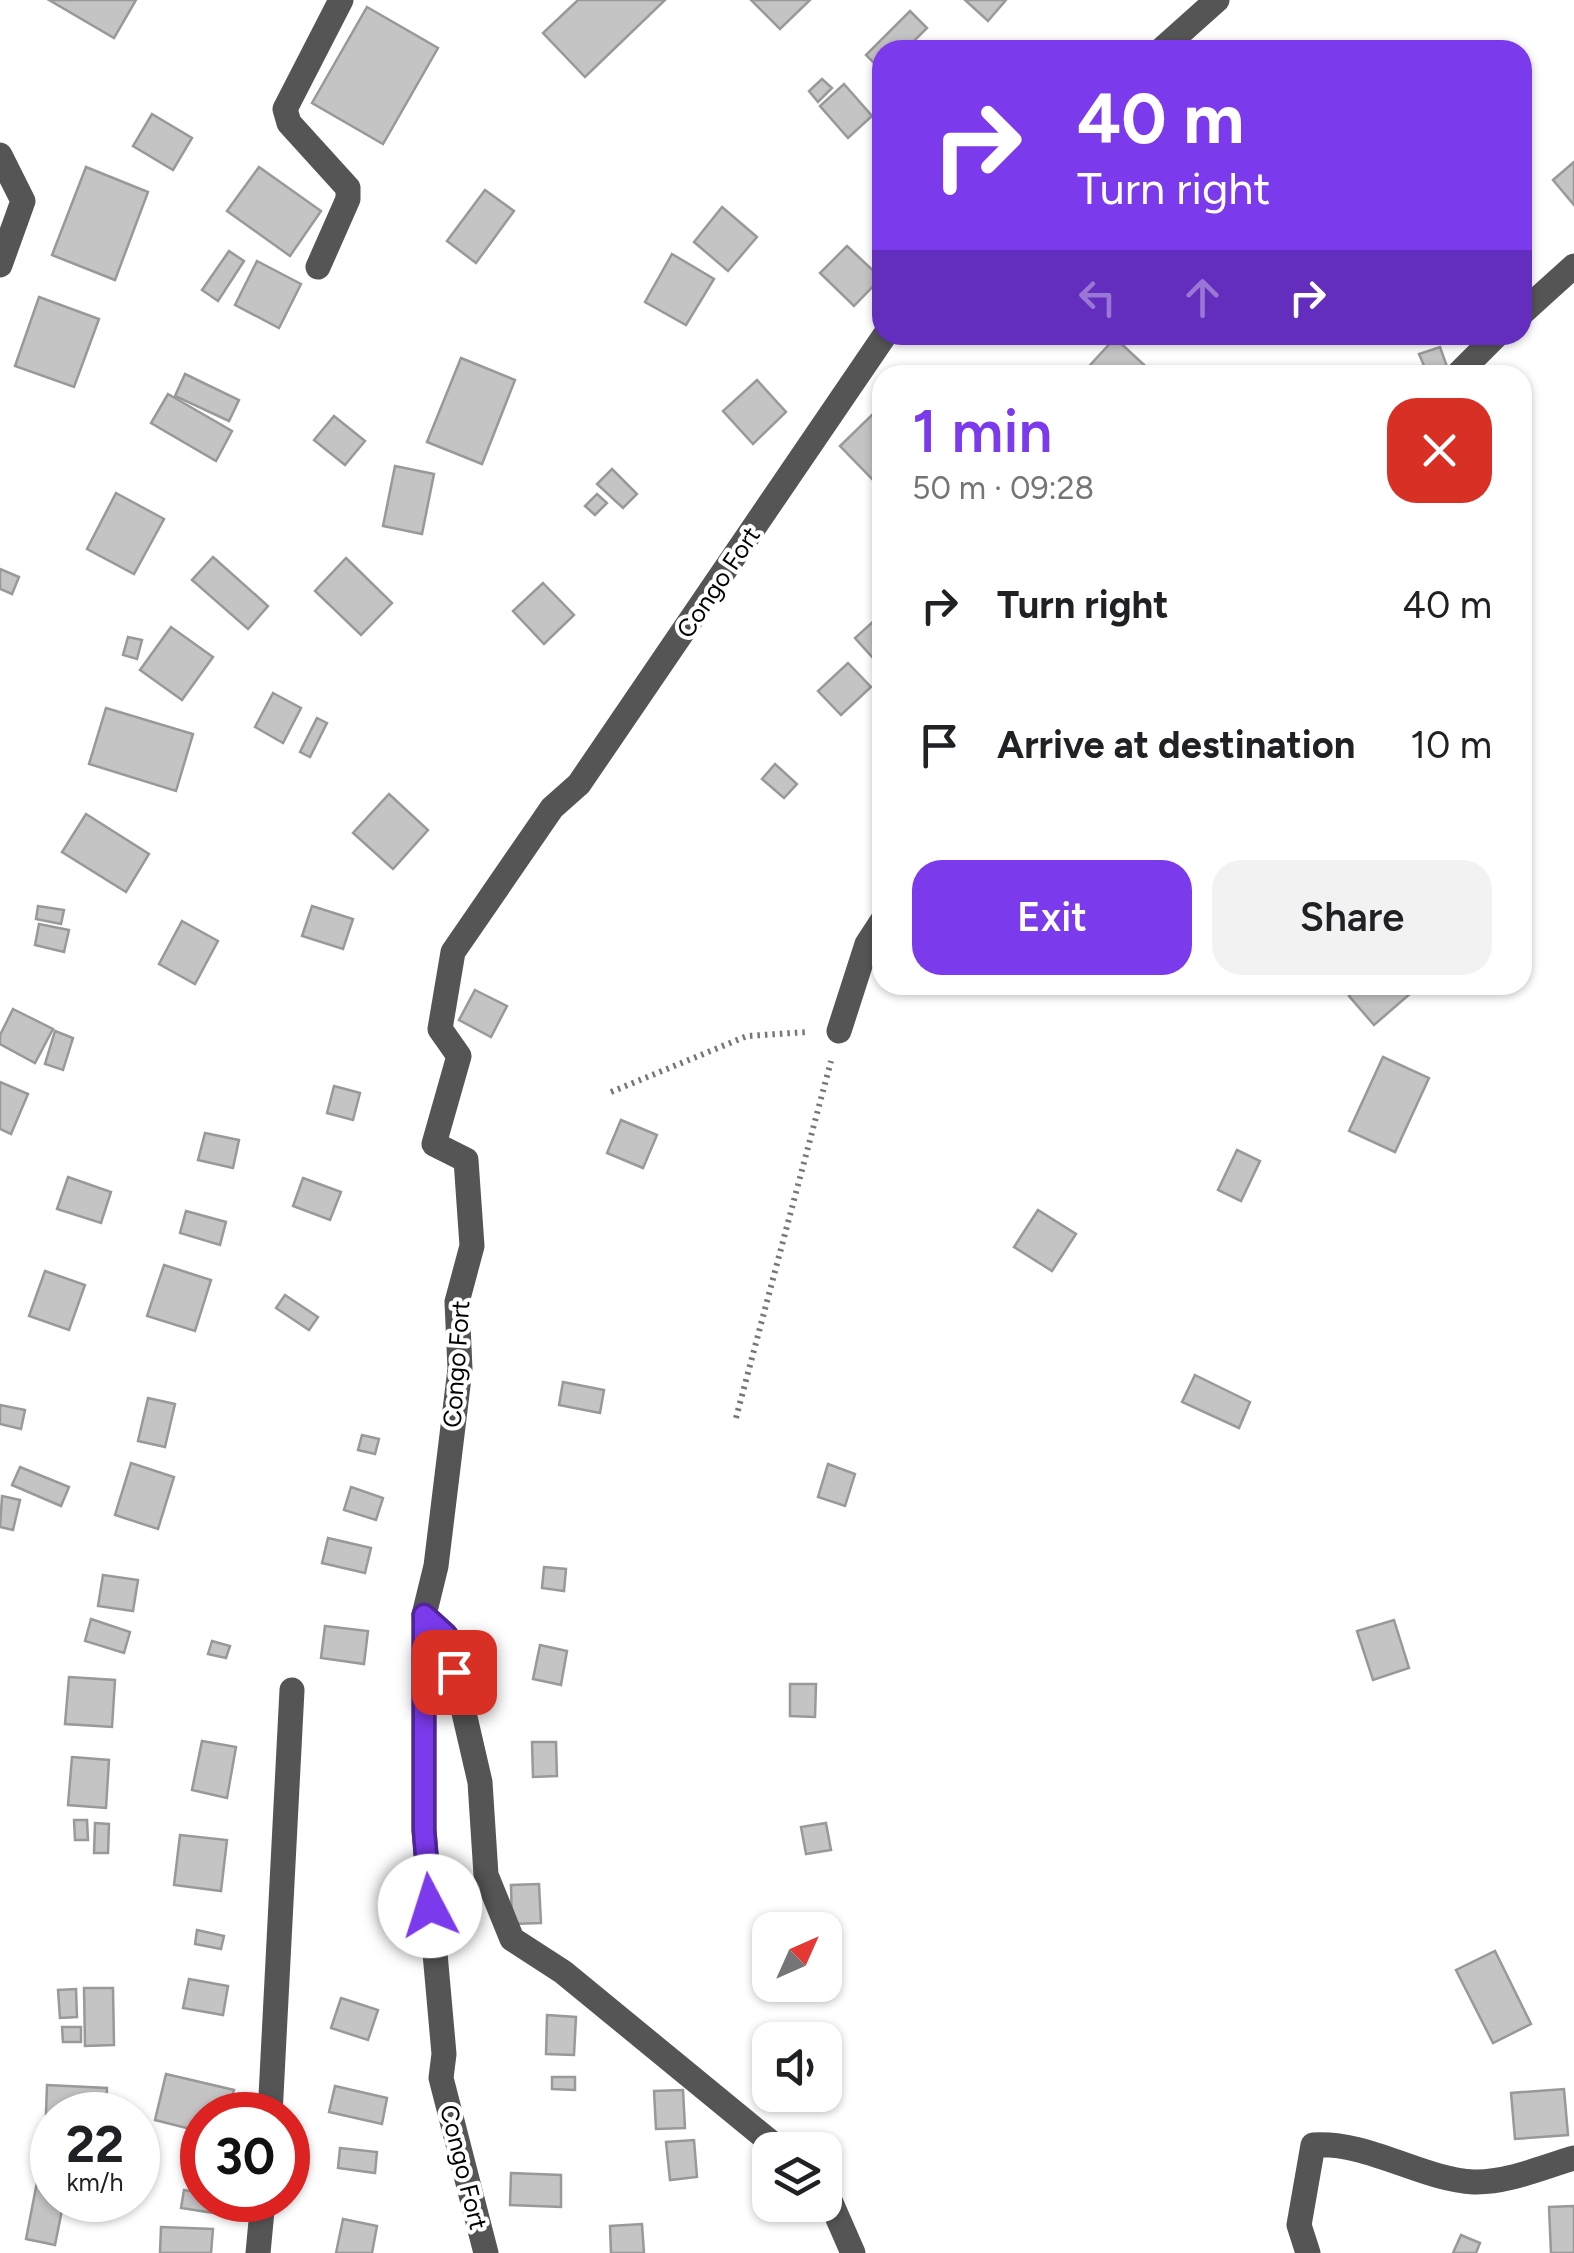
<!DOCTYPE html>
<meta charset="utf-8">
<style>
body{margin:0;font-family:Figtree,sans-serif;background:#f2f2f2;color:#202124;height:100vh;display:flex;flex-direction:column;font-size:38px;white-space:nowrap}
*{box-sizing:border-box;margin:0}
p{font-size:32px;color:#757577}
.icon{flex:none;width:55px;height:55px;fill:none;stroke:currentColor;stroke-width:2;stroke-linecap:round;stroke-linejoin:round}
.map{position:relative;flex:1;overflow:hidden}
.drawer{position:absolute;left:872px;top:365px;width:660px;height:630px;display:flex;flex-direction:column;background:#fff;border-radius:30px;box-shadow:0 2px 8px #0004}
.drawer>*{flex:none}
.guide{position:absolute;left:872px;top:40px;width:660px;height:305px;border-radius:30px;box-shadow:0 2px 8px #0004;background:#7c3aed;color:#fff;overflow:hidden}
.needle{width:65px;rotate:45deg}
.controls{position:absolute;left:752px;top:1912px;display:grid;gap:20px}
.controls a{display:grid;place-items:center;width:90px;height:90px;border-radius:20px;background:#fff;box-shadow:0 2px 8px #0004;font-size:50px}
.speed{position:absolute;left:30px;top:2092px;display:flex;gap:20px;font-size:50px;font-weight:700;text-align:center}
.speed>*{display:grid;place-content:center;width:130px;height:130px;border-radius:50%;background:#fff;box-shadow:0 2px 8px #0004;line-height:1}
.speed small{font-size:25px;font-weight:400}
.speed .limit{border:15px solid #d22;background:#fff;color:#111}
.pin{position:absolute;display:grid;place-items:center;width:85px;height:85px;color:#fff;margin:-42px;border-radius:20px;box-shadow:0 5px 15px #0006}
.me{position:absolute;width:110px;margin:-55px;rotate:355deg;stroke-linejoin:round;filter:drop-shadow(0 0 8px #0008)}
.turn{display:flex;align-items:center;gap:35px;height:210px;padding:0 40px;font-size:45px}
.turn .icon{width:130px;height:130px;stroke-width:2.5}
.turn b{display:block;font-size:70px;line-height:85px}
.lanes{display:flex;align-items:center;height:95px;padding:0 40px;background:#0003;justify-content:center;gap:50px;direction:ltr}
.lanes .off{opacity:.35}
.round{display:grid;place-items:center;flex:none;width:105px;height:105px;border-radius:30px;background:#f2f2f2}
.headline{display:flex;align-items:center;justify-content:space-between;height:170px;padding:0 40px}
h1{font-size:60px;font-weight:600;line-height:75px;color:#7c3aed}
.primary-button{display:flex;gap:20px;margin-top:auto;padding:20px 40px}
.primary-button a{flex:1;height:115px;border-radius:30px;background:#7c3aed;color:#fff;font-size:40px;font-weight:600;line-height:115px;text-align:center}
.primary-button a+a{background:#f2f2f2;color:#202124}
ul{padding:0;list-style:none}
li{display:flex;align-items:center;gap:30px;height:140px;padding:0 40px}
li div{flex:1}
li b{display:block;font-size:38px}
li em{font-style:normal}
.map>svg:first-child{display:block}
.building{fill:#c4c4c4;stroke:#999;stroke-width:2.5}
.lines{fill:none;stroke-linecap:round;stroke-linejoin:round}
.path{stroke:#777;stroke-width:6;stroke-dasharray:2.5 5;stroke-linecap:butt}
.minor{stroke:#555;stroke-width:25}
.route-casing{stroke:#51269a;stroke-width:25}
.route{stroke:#7c3aed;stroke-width:18}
.labels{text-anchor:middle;stroke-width:8;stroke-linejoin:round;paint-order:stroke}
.street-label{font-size:25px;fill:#000;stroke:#fff}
</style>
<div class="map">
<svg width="1574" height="2253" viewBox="0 0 1574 2253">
<rect width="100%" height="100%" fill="#fff"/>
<g class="building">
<polygon points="49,0 136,0 114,38"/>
<polygon points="578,0 665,0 585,77 543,33"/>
<polygon points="751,0 810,0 780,29"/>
<polygon points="965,0 1006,0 988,21"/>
<polygon points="367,7 438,48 383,144 312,103"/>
<polygon points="910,11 927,28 905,50 882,50 882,71 866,55"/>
<polygon points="822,79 832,88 818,102 809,91"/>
<polygon points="844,84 872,116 848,138 820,106"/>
<polygon points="152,114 192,138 173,170 133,146"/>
<polygon points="1574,162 1574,205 1553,180"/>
<polygon points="86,167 148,192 115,280 52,255"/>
<polygon points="259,167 321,211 290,256 227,211"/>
<polygon points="485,190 514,211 476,263 447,241"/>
<polygon points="722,207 757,237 728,271 694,242"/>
<polygon points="847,246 881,278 854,306 820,273"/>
<polygon points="229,251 244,261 218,301 202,290"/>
<polygon points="672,254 714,279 686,325 645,302"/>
<polygon points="257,261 301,284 279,328 235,305"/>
<polygon points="39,297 99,319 74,387 15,366"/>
<polygon points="1115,338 1155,375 1081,375"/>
<polygon points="1440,347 1450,375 1428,375 1419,354"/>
<polygon points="461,358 515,380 482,464 427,442"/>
<polygon points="185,374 239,400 229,421 175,396"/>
<polygon points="757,380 786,412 753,444 723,411"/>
<polygon points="168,394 232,431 216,461 151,423"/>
<polygon points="875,412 882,419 882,471 873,480 840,446"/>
<polygon points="334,416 365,441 345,465 314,440"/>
<polygon points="395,466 434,474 422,534 383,526"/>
<polygon points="612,469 637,494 623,508 597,484"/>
<polygon points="116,493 164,519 134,574 87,549"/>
<polygon points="597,494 607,503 595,515 585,506"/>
<polygon points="213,557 268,606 248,629 192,580"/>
<polygon points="346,558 392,603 361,635 315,591"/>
<polygon points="0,569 19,577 12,594 0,589"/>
<polygon points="543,583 574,615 544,644 513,611"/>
<polygon points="877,618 882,624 882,668 855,638"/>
<polygon points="171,627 213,657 182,700 140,670"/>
<polygon points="128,637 142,640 137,659 123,655"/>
<polygon points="848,663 871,687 841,715 818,691"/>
<polygon points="273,693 301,708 283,743 255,727"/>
<polygon points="106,708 193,734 176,791 89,764"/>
<polygon points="317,718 327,723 310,757 300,752"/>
<polygon points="775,764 797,784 784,798 762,779"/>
<polygon points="389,794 428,830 393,869 353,833"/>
<polygon points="86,814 149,854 126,892 62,852"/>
<polygon points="38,906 64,910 61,924 36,919"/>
<polygon points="312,906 353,919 343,949 302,936"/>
<polygon points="182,921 218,941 195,984 159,964"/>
<polygon points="39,924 69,930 64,952 35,945"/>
<polygon points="1361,985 1416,985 1418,987 1374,1025 1349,996"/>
<polygon points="475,990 507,1006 491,1037 459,1020"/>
<polygon points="13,1009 53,1029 35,1063 0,1044 0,1035"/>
<polygon points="55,1031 73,1038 63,1070 45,1064"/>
<polygon points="1383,1057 1429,1078 1395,1152 1349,1131"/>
<polygon points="0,1082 28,1094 11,1134 0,1129"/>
<polygon points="334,1086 360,1093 353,1120 327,1113"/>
<polygon points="621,1120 657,1135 643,1168 607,1153"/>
<polygon points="205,1133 239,1140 233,1168 198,1160"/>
<polygon points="1237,1150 1260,1161 1241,1201 1218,1190"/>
<polygon points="68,1177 111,1192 101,1223 57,1209"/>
<polygon points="303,1178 341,1192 330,1220 293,1206"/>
<polygon points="1038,1210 1076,1234 1052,1271 1014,1247"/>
<polygon points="186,1211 226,1222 220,1245 180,1233"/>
<polygon points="164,1265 211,1280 195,1331 147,1316"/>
<polygon points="45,1271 85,1285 69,1330 29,1316"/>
<polygon points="285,1295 318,1317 309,1330 276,1308"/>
<polygon points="1195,1375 1250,1402 1239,1428 1182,1402"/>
<polygon points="563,1382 604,1390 600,1413 559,1405"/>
<polygon points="148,1398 175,1404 165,1447 138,1441"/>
<polygon points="0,1405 25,1410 21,1429 0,1424"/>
<polygon points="362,1435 379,1439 375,1454 358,1450"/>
<polygon points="131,1463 174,1477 158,1529 115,1515"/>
<polygon points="828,1464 855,1474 845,1506 818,1497"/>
<polygon points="20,1467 69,1487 61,1506 12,1485"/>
<polygon points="351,1487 383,1498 376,1520 344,1510"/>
<polygon points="2,1496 20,1500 13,1530 0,1527"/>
<polygon points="328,1538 371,1548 365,1573 322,1563"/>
<polygon points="544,1567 566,1569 564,1591 542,1588"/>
<polygon points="103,1575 138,1580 133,1611 98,1606"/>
<polygon points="91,1619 130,1632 124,1653 85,1641"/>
<polygon points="1394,1620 1409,1668 1373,1680 1357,1631"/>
<polygon points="325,1626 368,1631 364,1664 321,1658"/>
<polygon points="212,1641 230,1646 226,1658 208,1654"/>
<polygon points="540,1645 567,1651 561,1685 533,1679"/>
<polygon points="69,1677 115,1680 112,1727 65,1724"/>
<polygon points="790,1684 816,1684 815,1717 790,1716"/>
<polygon points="202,1741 236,1747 227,1798 192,1790"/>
<polygon points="532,1742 556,1742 557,1776 533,1777"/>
<polygon points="72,1757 109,1760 106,1808 68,1805"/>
<polygon points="74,1820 87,1820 88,1840 75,1840"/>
<polygon points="95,1823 109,1824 108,1853 94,1853"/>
<polygon points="826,1823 831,1850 806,1854 801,1827"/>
<polygon points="180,1835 227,1840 221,1891 174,1885"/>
<polygon points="539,1884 541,1923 512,1924 511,1885"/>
<polygon points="197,1930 224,1936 221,1949 195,1944"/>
<polygon points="1495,1951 1531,2024 1493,2043 1456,1970"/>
<polygon points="189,1979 228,1986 223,2015 183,2008"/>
<polygon points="84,1988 113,1988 114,2045 85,2046"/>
<polygon points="76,1989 77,2017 60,2018 58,1990"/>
<polygon points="341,1998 378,2010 368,2040 331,2028"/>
<polygon points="547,2015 576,2017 574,2055 546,2054"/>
<polygon points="62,2027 81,2027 81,2042 63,2042"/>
<polygon points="166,2074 234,2090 227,2115 202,2115 202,2132 155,2120"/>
<polygon points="552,2077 575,2077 575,2090 552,2089"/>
<polygon points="47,2085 107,2088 106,2115 52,2115 52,2141 45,2141"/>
<polygon points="335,2086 387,2098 382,2124 329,2112"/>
<polygon points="1564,2089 1568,2135 1515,2139 1511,2093"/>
<polygon points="683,2090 685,2128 656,2129 654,2091"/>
<polygon points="694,2140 697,2177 670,2180 666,2142"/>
<polygon points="340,2148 377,2152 375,2173 338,2168"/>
<polygon points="511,2173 561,2175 561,2207 510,2205"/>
<polygon points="38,2177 52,2179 52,2200 64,2200 55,2245 26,2239"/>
<polygon points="184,2190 202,2193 202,2200 216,2200 214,2213 181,2208"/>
<polygon points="1574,2206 1574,2253 1551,2253 1549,2207"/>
<polygon points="343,2219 377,2226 372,2253 336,2253"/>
<polygon points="642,2224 644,2253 611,2253 610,2226"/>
<polygon points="161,2227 213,2229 211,2253 160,2253"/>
<polygon points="1461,2235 1480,2243 1476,2253 1453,2253"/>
</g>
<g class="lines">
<g class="path">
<polyline points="611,1092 747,1036 808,1032"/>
<polyline points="736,1418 831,1061"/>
</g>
<g class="minor">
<polyline points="1161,50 1217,0"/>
<polyline points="0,155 23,201 0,265"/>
<polyline points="318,267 348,199 348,188 289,123 285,109 341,0"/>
<polyline points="1522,313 1574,266"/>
<polyline points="1457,375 1497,335"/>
<polyline points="839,1031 867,944 882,921"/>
<polyline points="424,1615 446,1635 480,1782 486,1875 512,1939 563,1972 780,2150"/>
<polyline points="270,2115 292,1690"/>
<polyline points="825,2189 853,2253"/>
<polyline points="258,2253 263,2200"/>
<polyline points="486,2253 441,2078 444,2054 424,1830 424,1615 436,1566 460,1369 457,1302 472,1246 466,1160 434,1144 459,1056 440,1029 453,952 552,808 579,784 885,335"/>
<path d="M1308,2253L1299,2225L1313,2145C1368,2141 1420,2179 1474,2182C1507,2183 1543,2167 1574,2158"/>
</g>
</g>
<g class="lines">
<defs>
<polyline id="route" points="430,1906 424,1830 424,1615 446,1635 454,1672"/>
</defs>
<use href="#route" class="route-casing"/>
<use href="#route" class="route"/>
</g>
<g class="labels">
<g class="street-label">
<text transform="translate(718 582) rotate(-56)" y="9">Congo Fort</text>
<text transform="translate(456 1364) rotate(-86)" y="9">Congo Fort</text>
<text transform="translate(464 2167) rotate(76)" y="9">Congo Fort</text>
</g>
</g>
</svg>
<div class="controls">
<a><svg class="needle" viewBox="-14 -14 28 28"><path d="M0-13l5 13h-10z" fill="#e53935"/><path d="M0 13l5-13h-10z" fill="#757577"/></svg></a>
<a><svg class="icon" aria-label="sound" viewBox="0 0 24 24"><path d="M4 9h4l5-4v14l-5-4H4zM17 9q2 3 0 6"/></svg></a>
<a><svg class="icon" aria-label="layers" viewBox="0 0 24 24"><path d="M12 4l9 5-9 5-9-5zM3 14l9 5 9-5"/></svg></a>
</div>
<div class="speed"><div>22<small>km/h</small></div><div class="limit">30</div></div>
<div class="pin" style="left:454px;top:1672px;background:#d93025"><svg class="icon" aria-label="arrive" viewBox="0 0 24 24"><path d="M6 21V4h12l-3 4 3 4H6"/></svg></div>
<svg class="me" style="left:430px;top:1906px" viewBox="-20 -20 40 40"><circle r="19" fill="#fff"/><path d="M0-13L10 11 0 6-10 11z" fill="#7c3aed"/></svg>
<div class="guide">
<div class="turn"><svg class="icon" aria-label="right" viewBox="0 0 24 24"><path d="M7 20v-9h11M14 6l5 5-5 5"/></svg><div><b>40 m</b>Turn right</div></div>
<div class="lanes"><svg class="icon off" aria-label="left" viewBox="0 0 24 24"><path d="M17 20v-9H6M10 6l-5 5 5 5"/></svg><svg class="icon off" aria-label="ahead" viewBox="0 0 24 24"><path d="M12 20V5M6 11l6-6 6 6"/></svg><svg class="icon" aria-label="right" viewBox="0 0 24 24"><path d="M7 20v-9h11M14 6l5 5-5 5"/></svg></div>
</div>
<section class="drawer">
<div class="headline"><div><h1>1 min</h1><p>50 m · 09:28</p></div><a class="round" style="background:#d93025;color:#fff"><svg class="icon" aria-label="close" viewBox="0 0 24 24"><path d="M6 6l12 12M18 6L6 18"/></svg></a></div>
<ul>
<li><svg class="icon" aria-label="right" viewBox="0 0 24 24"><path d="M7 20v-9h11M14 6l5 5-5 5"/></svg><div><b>Turn right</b></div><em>40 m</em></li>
<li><svg class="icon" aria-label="arrive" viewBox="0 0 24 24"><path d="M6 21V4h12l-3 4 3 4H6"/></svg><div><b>Arrive at destination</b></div><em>10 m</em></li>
</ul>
<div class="primary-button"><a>Exit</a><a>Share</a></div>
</section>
</div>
